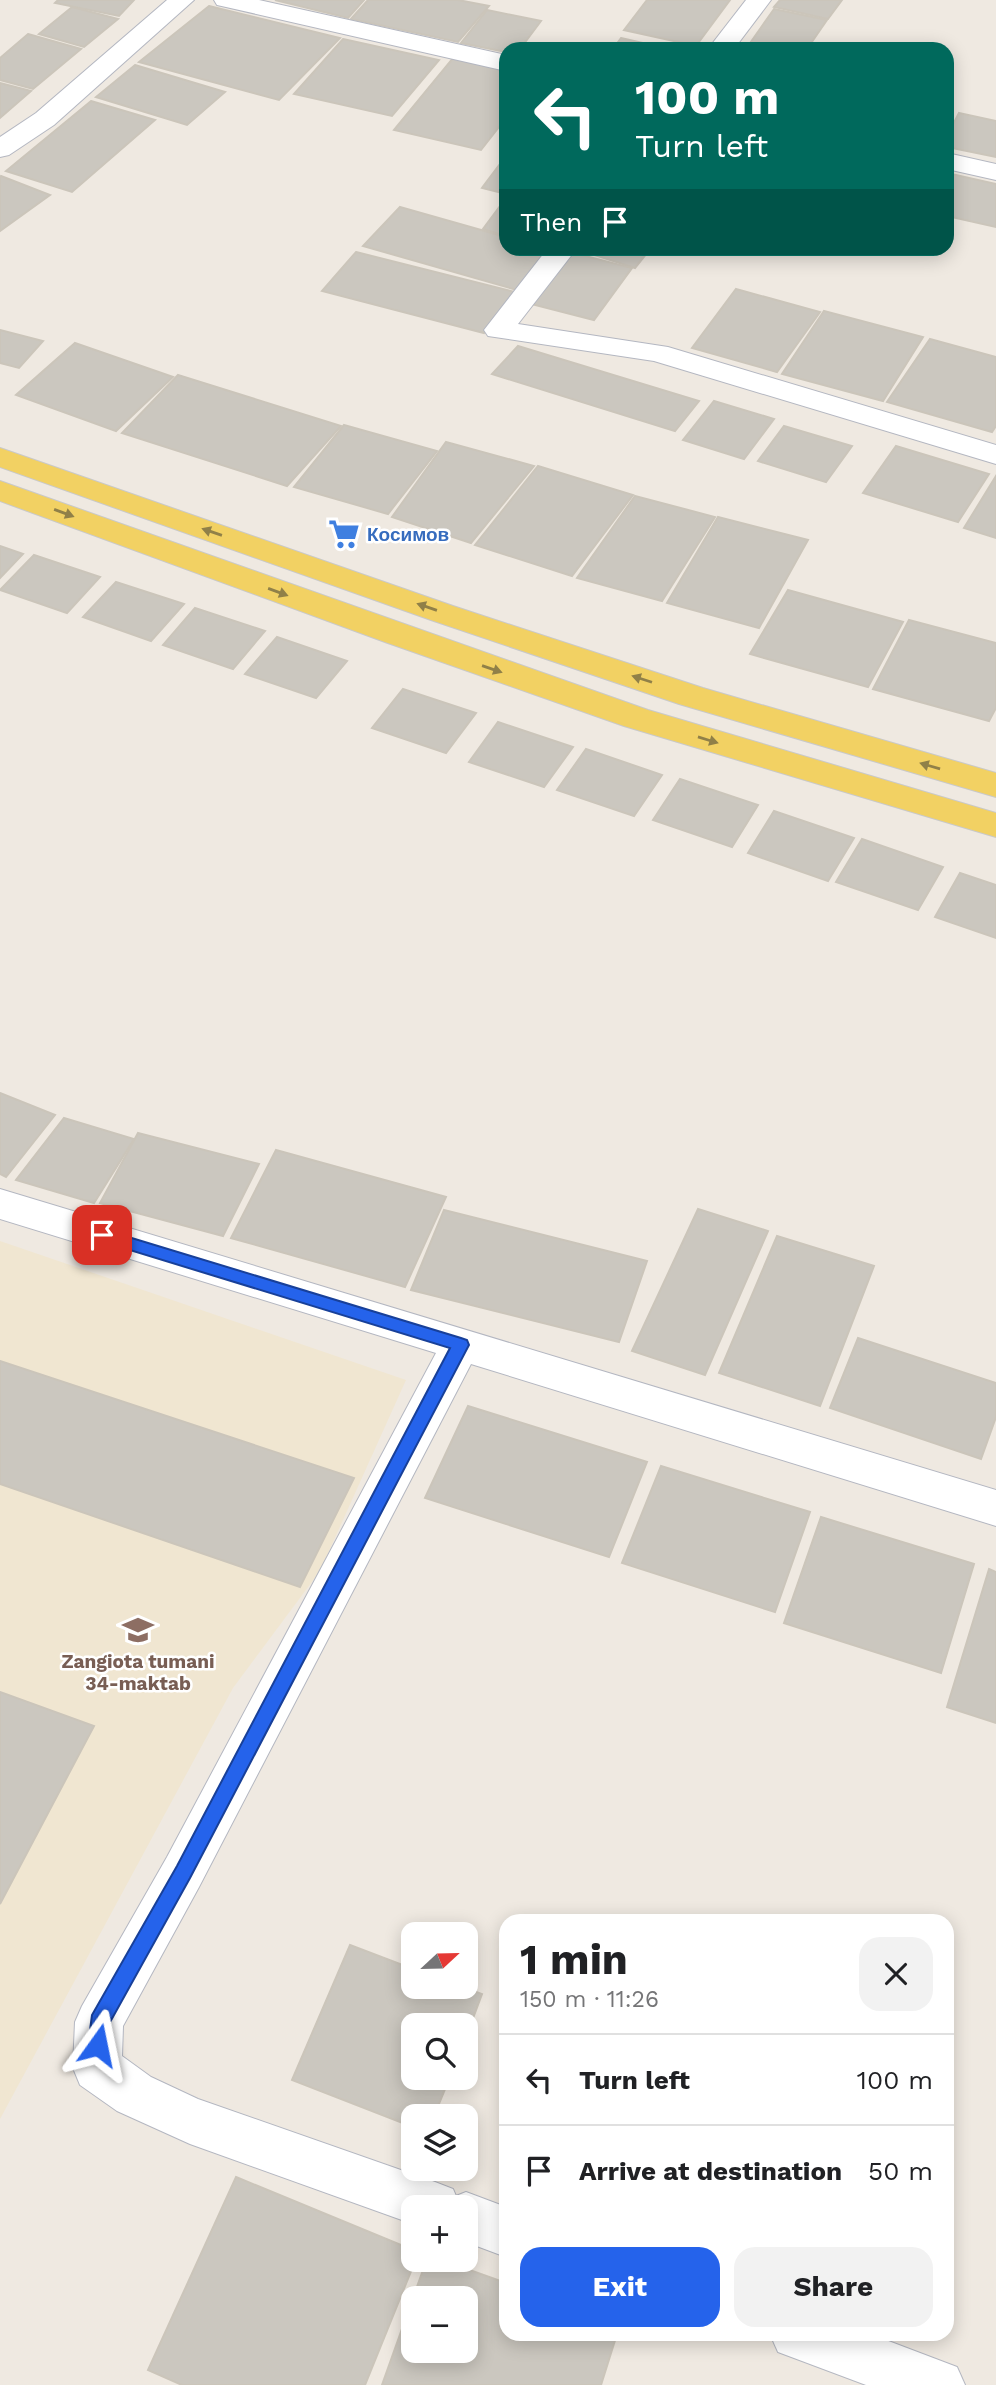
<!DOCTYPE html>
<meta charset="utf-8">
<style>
body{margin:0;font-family:"Work Sans",sans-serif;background:#f2f2f2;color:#202124;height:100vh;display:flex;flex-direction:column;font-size:26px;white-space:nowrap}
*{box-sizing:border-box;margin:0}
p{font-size:23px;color:#757577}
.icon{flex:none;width:38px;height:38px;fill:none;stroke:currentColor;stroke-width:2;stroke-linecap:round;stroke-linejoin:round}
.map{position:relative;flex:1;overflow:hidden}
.sheet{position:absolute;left:499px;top:1914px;width:455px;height:427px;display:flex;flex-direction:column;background:#fff;border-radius:21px;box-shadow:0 4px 18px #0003}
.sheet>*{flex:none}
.top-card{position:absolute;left:499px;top:42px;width:455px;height:214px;border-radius:21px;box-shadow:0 4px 18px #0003;background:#00695c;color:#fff;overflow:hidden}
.needle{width:46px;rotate:68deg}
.buttons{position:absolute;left:401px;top:1922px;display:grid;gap:14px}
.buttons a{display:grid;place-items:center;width:77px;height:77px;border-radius:14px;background:#fff;box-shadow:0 4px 18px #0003;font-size:35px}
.pin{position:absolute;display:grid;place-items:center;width:60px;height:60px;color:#fff;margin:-30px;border-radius:14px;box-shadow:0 4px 10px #0006}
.me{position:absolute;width:77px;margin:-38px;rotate:12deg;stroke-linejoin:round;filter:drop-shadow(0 0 5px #0008)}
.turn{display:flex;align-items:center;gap:24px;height:147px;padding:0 21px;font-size:32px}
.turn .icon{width:91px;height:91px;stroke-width:2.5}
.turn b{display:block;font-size:49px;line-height:60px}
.then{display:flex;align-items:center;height:66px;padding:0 21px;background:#0003;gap:14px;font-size:26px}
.round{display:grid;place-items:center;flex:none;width:74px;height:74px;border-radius:21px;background:#f2f2f2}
.summary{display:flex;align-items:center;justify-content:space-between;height:119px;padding:0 21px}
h1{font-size:42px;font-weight:700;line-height:52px}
.action{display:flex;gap:14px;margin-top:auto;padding:14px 21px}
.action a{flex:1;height:80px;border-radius:21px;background:#2563eb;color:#fff;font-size:28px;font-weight:700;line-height:80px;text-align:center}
.action a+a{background:#f2f2f2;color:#202124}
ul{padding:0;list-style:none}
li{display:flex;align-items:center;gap:21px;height:91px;padding:0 21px;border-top:2px solid #e0e0e0}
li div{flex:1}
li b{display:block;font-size:26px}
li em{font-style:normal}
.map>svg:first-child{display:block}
.education{fill:#f0e6d1}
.building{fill:#cbc7bf;stroke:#cbc5ba;stroke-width:2}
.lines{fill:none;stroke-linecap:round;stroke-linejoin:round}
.street-casing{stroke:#b4b7c1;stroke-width:2}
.primary-casing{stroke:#c9c9c9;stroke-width:2}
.street{fill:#fff;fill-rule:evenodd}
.primary{fill:#f2d163;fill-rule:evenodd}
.oneway{fill:#908048}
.route{fill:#2563eb;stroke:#184099;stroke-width:2}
.labels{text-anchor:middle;stroke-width:5;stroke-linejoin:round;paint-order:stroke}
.shop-label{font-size:19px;font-weight:bold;fill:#366cbe;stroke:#fff;text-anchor:start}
.education-label{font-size:19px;font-weight:bold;fill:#785e54;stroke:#fff}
</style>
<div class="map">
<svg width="996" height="2385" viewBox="0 0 996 2385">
<rect width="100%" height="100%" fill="#efe9e1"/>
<polygon class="education" points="0,1241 406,1380 320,1571 233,1688 0,2119"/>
<g class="building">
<polygon points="58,0 134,0 119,16 55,3"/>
<polygon points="275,0 364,0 348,18"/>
<polygon points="368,0 458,0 489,6 458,42 351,19"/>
<polygon points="647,0 730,0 696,46 624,30"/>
<polygon points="780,0 842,0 828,19 774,7"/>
<polygon points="209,6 340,38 279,100 139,62"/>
<polygon points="72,7 118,19 84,47 39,34"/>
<polygon points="774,9 827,20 807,49 762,49 748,46"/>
<polygon points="487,10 541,21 520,49 506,49 506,52 461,43"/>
<polygon points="28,34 81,49 33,89 0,80 0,58"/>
<polygon points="621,38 669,49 613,49"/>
<polygon points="343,39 439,60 392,116 294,94"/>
<polygon points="453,58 506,69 506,118 481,150 394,130"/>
<polygon points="135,65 225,92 187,125 96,97"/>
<polygon points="0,83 31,91 0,118"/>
<polygon points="91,101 155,120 72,192 6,171"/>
<polygon points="959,113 996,121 996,157 947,147 947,136"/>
<polygon points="506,156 506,194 482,188"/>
<polygon points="947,173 996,184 996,227 947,216"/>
<polygon points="1,176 50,195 0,231 0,177"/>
<polygon points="506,198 506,236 483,229"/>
<polygon points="400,207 506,237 506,248 552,250 517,290 363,246"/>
<polygon points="573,248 651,248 635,268"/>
<polygon points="356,252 515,292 484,333 322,291"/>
<polygon points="570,252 632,268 594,320 531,304"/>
<polygon points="736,289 820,312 777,372 692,348"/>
<polygon points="824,311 923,337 883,401 782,374"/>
<polygon points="0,330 43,341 19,368 0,363"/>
<polygon points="930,339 996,357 996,426 992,432 887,402"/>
<polygon points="75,343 173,377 116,431 16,395"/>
<polygon points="518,346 699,401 675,431 492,374"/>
<polygon points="178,375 341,426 287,486 122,433"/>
<polygon points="714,401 774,419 744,459 683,440"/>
<polygon points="344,425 437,451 388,514 294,487"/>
<polygon points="784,426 852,446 826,482 758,461"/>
<polygon points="446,442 534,466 471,543 392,517"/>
<polygon points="896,446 989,474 958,522 863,493"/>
<polygon points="538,466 633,495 572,576 475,545"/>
<polygon points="996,476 996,538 964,528"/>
<polygon points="635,496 715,517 662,601 577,578"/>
<polygon points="718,517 808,540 759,628 667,603"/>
<polygon points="0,546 23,554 0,578"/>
<polygon points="34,555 100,577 67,613 0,590"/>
<polygon points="116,582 184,604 151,641 83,617"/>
<polygon points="788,590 903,622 868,687 750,654"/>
<polygon points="195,608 265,631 233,669 163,645"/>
<polygon points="909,620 996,643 996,708 989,721 873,689"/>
<polygon points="277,637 347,661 316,698 245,674"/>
<polygon points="403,689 476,713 446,753 372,728"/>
<polygon points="498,722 573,747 544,787 469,762"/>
<polygon points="586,749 662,775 634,816 557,790"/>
<polygon points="680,779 758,805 732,847 653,820"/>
<polygon points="774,811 854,838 828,881 748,853"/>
<polygon points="862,839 943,867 918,910 836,882"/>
<polygon points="960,873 996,885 996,938 935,917"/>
<polygon points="0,1093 55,1115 6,1177 0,1174"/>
<polygon points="64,1118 134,1139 94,1203 16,1180"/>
<polygon points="138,1133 259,1164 223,1236 100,1203"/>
<polygon points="276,1150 446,1197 405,1287 231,1238"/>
<polygon points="698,1209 768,1231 705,1375 632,1351"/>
<polygon points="444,1210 647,1261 619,1342 411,1290"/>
<polygon points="777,1236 874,1266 820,1406 719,1373"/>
<polygon points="858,1338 996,1383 996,1417 981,1459 830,1408"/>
<polygon points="0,1361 354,1478 300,1587 0,1484"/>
<polygon points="468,1406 647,1462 609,1557 425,1498"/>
<polygon points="661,1466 810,1512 775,1612 622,1563"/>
<polygon points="821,1517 974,1564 941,1673 784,1623"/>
<polygon points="989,1569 996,1572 996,1723 947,1707"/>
<polygon points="0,1692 94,1726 0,1904"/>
<polygon points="350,1945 413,1969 413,1986 460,1986 482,1994 466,2037 466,2025 413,2025 413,2077 450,2077 434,2116 413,2116 413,2127 292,2080"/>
<polygon points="236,2177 413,2250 413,2259 416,2259 365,2385 182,2385 148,2370"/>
<polygon points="427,2259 439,2259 506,2283 506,2334 617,2334 601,2385 382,2385 413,2298 413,2350 466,2350 466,2298 413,2298"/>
</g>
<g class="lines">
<defs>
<g id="street">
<polygon points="167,0 194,0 54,125 9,155 0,157 0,137 36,113"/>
<polygon points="214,0 259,0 506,55 506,71 226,7 217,5"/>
<polygon points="746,0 771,0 734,49 708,49"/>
<polygon points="947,153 996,164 996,180 947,169"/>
<polygon points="548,248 577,248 518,324 668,347 996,445 996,464 654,361 488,336 484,330"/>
<polygon points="0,1189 996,1490 996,1526 471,1364 199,1887 123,2026 122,2056 151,2077 198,2099 435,2182 453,2189 456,2196 466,2192 506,2207 506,2257 466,2242 466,2207 413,2207 413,2224 190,2144 117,2111 80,2085 73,2068 75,2022 82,2006 167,1857 436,1353 0,1219"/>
<polygon points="770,2334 870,2334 957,2367 965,2385 866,2385 778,2352"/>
</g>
<g id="primary">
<polygon points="0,448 453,606 703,688 996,773 996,797 679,704 431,620 0,467"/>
<polygon points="0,481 648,710 996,813 996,837 624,726 385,642 0,501"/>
</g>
</defs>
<use href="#street" class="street-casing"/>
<use href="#primary" class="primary-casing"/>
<use href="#street" class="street"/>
<use href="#primary" class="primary"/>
</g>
<defs><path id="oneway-solid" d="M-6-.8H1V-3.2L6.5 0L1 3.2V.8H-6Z" transform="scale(1.75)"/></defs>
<g class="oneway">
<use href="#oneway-solid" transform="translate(64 513) rotate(20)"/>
<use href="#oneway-solid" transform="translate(212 532) rotate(-161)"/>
<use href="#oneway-solid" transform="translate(278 592) rotate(20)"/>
<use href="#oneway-solid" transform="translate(427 607) rotate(-161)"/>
<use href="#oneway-solid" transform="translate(492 669) rotate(19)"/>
<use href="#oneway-solid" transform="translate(642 679) rotate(-162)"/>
<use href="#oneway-solid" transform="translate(708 740) rotate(17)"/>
<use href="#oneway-solid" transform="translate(930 766) rotate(-164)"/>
</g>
<polygon class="route" points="102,1229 461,1338 467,1340 469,1345 190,1878 109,2024 105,2052 98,2055 91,2052 88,2045 92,2015 177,1866 450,1348 97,1240 94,1235 97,1231"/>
<defs>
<symbol id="supermarket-bare" viewBox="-9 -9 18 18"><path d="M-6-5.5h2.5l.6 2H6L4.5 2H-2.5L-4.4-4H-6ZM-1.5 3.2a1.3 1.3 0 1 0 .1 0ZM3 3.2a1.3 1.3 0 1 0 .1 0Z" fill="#3f7fe0" stroke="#fff" stroke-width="2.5" paint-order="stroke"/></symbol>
<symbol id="school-bare" viewBox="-9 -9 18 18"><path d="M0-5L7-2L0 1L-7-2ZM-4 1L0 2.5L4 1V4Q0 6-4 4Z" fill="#8d6e63" stroke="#fff" stroke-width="2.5" paint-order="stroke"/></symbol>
</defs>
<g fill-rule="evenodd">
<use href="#supermarket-bare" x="322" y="512" width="44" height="44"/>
<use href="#school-bare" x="116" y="1608" width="44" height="44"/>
</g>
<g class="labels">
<g class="shop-label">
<text x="367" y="541">Косимов</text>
</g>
<g class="education-label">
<text x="138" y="1668">Zangiota tumani<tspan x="138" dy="22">34-maktab</tspan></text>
</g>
</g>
</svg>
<div class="buttons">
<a><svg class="needle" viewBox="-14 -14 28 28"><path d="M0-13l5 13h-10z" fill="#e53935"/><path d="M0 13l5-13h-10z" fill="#757577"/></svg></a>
<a><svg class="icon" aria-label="search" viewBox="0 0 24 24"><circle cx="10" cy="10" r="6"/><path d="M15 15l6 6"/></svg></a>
<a><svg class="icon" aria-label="layers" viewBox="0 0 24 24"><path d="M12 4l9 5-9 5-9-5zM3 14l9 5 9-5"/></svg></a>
<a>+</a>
<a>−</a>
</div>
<div class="pin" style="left:102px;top:1235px;background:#d93025"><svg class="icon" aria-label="arrive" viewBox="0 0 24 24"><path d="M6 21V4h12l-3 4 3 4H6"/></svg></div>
<svg class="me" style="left:98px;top:2045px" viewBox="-20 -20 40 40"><path d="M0-17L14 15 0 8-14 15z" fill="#2563eb" stroke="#fff" stroke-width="4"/></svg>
<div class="top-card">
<div class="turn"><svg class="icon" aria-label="left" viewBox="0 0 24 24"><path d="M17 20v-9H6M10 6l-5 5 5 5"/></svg><div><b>100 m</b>Turn left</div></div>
<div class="then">Then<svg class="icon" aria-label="arrive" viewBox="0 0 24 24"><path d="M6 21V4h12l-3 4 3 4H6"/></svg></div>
</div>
<section class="sheet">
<div class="summary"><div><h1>1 min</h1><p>150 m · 11:26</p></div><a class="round"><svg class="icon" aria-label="close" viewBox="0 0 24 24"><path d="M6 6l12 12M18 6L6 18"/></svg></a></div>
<ul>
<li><svg class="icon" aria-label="left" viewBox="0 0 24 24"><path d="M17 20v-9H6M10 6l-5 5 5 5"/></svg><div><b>Turn left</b></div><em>100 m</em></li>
<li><svg class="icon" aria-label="arrive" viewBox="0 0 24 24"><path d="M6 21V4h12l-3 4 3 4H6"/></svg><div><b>Arrive at destination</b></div><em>50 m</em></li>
</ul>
<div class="action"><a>Exit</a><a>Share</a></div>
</section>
</div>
